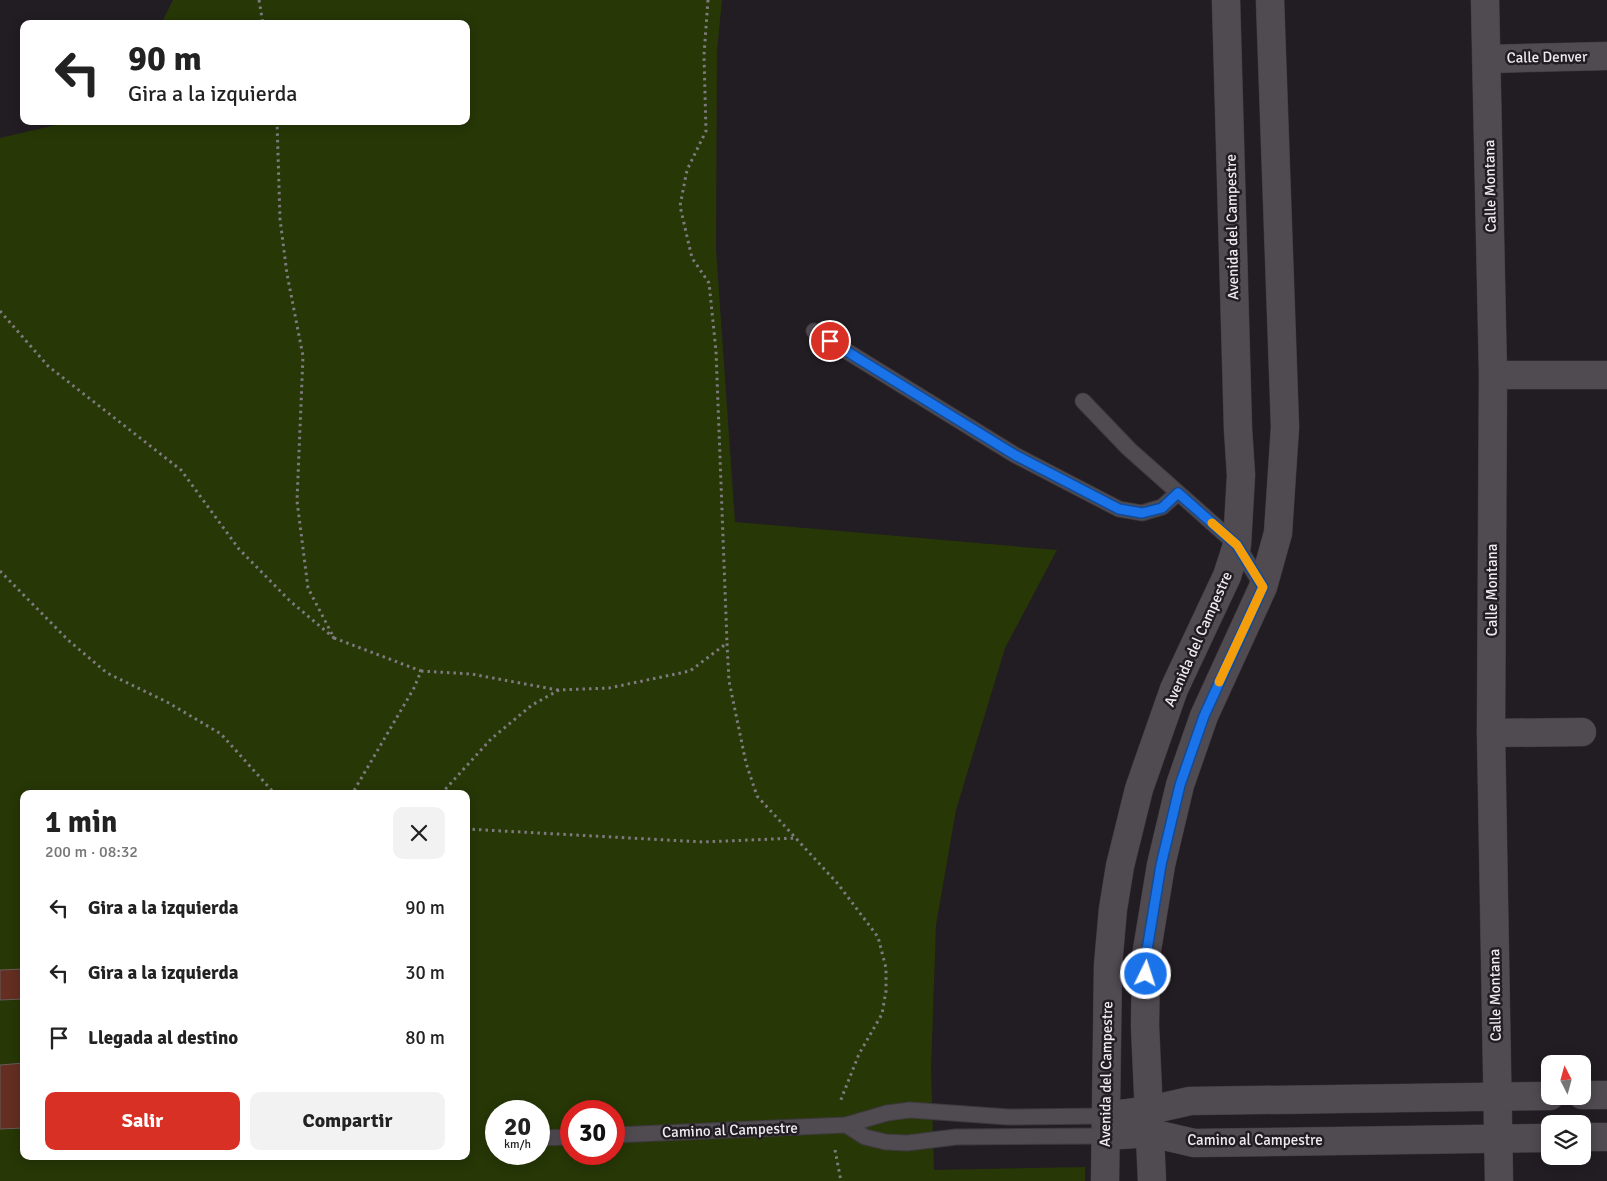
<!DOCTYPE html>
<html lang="es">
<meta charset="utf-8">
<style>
body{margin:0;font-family:Signika,sans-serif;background:#f2f2f2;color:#222;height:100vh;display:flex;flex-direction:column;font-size:19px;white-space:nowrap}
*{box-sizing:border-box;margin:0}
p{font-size:16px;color:#767676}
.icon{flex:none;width:28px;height:28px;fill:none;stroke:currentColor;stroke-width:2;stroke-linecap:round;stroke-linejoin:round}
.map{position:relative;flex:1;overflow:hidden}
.details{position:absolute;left:20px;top:790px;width:450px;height:370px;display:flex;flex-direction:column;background:#fff;border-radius:10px;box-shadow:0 2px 12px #0003}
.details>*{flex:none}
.hud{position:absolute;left:20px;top:20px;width:450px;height:105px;border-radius:10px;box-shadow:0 2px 12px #0003;background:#fff;color:#222;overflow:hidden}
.needle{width:32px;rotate:354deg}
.fabs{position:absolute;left:1541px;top:1055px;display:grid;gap:10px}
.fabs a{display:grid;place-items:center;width:50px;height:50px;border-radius:10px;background:#fff;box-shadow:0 2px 12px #0003;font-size:25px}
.speed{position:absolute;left:485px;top:1100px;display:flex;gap:10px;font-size:25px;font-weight:700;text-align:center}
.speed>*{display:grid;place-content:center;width:65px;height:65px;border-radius:50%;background:#fff;box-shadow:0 2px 12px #0003;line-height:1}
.speed small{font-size:12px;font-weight:400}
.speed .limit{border:8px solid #d22;background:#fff;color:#111}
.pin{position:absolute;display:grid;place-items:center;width:42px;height:42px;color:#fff;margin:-21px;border:2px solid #fff;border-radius:50%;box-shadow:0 1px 5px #0007}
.me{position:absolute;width:55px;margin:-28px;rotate:4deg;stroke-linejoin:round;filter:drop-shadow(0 0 4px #0008)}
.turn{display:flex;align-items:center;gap:18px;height:105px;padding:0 25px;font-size:22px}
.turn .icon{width:65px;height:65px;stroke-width:2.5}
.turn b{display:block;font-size:35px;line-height:42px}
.round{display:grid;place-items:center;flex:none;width:52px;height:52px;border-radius:10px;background:#f2f2f2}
.head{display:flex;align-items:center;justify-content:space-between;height:85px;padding:0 25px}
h1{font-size:30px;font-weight:700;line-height:38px}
.action{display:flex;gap:10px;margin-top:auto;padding:10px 25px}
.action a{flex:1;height:58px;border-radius:10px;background:#d93025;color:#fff;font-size:20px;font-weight:700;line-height:58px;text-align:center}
.action a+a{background:#f2f2f2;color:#222}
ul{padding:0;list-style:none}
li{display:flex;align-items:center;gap:15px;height:65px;padding:0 25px}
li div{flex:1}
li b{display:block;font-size:19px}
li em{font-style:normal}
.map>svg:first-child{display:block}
.green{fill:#273706;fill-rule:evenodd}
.building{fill:#642e22;stroke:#665b59}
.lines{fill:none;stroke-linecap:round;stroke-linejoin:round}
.lane-casing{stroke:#3d393e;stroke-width:17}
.street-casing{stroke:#3d393e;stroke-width:29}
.secondary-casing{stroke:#3d393e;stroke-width:29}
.path{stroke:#7e7a7f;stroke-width:3;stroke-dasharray:2.5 4;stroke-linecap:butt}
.lane{stroke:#504a51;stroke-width:15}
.street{stroke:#504a51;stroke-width:28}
.secondary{stroke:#504a51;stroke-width:28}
.route-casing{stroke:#114b97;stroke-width:12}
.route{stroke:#1a73e8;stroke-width:9}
.slow{stroke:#f59e0b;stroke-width:9}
.labels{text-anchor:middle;stroke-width:5;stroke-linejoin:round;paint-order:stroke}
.street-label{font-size:15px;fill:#eeeaef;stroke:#221d23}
</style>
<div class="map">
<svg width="1607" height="1181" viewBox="0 0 1607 1181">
<rect width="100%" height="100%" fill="#221d23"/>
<path class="green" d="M173,0H722L717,51L716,249L735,522L1057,550L1005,648L956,810L936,925L931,1068L934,1170L1085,1167V1181H0V138L73,121H466V24H161ZM24,794H466V1156H24ZM496,1111H539V1154H496ZM571,1111H614V1154H571Z"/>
<g class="building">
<polygon points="24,969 24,999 0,1000 0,970"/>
<polygon points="24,1063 24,1128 0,1129 0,1065"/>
</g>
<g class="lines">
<defs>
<g id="lane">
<polyline points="814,331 1015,455 1119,509 1142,513 1162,507 1178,493"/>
<polyline points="1083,401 1129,449 1237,545 1263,587"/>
<polyline points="846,1125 865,1137 886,1142 907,1143 956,1137 1105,1136"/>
<polyline points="614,1135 846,1125 887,1113 910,1110 1008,1117 1105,1116"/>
<polyline points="539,1138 571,1137"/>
</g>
<g id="street">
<polyline points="1485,0 1493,375 1491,733 1499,1181"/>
<polyline points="1488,59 1607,56"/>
<polyline points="1493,375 1607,375"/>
<polyline points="1491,733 1582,732"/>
<polyline points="1105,1181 1108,965 1113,909 1120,866 1139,789 1174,689 1227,576 1237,545 1241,475 1238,429 1226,0"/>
<polyline points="1152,1181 1145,1026 1146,956 1161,865 1180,785 1204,716 1263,587 1278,533 1285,427 1270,0"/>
</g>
<g id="secondary">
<polyline points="1582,1095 1607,1095"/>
<polyline points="1105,1116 1150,1110 1190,1101 1550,1096"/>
<polyline points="1105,1136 1151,1133 1194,1143 1550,1138"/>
<polyline points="1582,1137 1607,1137"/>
</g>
</defs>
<use href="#lane" class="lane-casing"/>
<use href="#street" class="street-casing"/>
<use href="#secondary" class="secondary-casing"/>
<g class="path">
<polyline points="259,0 263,24"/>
<polyline points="708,0 704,55 706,131 687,170 680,206 692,258 709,283 716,351 727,643"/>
<polyline points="0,311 48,366 181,470 239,549 290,601 334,638 308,588 297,501 303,356 287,274 280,219 277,121"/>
<polyline points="0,571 68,640 107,673 167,702 221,734 275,794"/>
<polyline points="334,638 421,671 414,688 352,794"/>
<polyline points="421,671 471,674 558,690"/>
<polyline points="441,794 491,739 532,705 559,690 609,688 690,671 727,643 729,681 746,763 757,796 838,884 878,937 886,968 886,991 882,1014 859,1054 840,1102"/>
<polyline points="466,829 703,842 797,838"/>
<polyline points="835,1150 841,1181"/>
</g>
<use href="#lane" class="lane"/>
<use href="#street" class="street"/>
<use href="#secondary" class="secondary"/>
</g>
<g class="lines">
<defs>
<polyline id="route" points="830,341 1015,455 1119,509 1142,513 1162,508 1178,493 1237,545 1263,587 1204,716 1180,785 1161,865 1146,956 1146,974"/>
</defs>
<use href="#route" class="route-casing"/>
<use href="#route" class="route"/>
<polyline class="slow" points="1212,523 1237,545 1263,587 1219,682"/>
</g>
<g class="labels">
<g class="street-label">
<text transform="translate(1547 57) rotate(-1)" y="5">Calle Denver</text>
<text transform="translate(1490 186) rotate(-91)" y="5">Calle Montana</text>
<text transform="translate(1232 227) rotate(-91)" y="5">Avenida del Campestre</text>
<text transform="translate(1492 590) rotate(-90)" y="5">Calle Montana</text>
<text transform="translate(1198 639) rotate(-66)" y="5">Avenida del Campestre</text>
<text transform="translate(1495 995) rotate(-91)" y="5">Calle Montana</text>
<text transform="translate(1106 1074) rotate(-89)" y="5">Avenida del Campestre</text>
<text transform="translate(730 1130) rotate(-2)" y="5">Camino al Campestre</text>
<text x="1255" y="1145">Camino al Campestre</text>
</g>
</g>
</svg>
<div class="fabs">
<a><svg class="needle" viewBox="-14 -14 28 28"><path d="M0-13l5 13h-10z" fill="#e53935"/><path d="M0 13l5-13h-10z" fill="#767676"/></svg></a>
<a><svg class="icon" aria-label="layers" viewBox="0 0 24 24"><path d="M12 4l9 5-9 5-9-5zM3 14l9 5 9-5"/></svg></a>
</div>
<div class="speed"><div>20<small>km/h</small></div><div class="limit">30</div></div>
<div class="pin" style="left:830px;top:341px;background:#d93025"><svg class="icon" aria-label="arrive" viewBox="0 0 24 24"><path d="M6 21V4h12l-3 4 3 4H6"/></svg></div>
<svg class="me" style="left:1146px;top:974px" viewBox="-20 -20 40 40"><circle r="17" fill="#1a73e8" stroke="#fff" stroke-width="3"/><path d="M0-11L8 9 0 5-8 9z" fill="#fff"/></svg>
<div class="hud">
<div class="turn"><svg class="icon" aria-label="left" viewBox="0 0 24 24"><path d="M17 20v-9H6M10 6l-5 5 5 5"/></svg><div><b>90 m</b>Gira a la izquierda</div></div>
</div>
<section class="details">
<div class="head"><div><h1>1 min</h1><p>200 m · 08:32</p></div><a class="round"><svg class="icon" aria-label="close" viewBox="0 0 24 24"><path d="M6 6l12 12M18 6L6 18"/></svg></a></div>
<ul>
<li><svg class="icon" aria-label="left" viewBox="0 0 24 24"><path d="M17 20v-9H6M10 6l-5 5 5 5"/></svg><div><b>Gira a la izquierda</b></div><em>90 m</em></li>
<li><svg class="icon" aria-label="left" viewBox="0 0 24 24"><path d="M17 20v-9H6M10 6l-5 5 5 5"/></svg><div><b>Gira a la izquierda</b></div><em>30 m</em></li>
<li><svg class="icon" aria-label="arrive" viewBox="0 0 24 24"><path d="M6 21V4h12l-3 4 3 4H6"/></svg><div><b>Llegada al destino</b></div><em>80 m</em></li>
</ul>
<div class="action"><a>Salir</a><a>Compartir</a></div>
</section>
</div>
